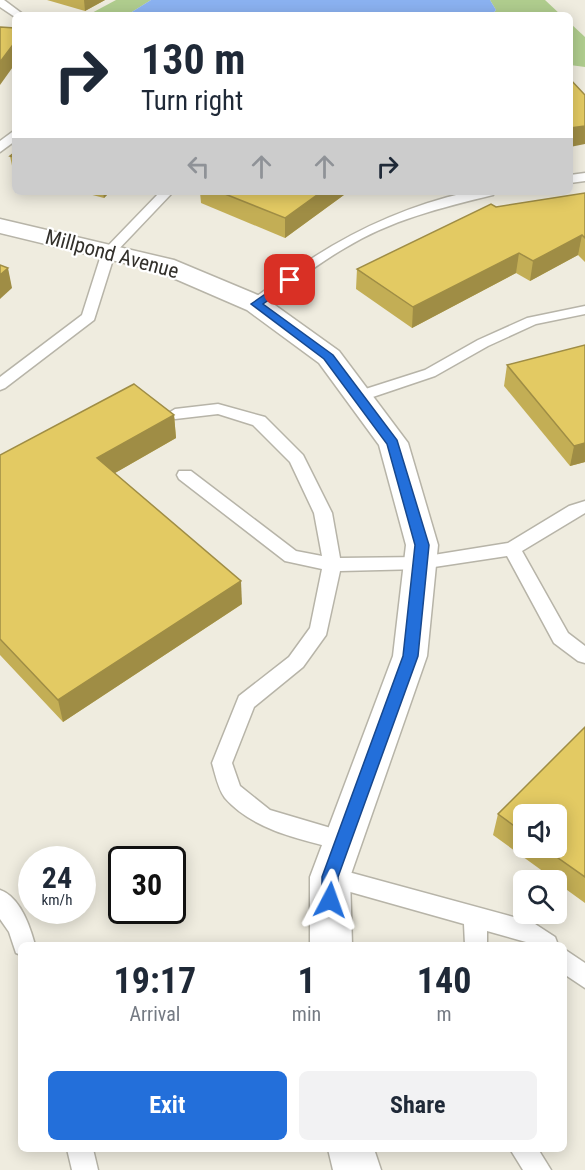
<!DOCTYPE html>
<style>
body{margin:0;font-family:"Roboto Condensed",sans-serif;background:#f2f2f3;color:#1f2937;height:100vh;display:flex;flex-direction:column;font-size:22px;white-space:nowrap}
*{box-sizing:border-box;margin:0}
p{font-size:20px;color:#747a83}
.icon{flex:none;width:33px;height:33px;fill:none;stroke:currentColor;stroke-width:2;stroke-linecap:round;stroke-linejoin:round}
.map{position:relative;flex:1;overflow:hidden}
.details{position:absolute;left:18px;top:942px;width:549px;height:210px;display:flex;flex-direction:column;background:#fff;border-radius:9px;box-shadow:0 3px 15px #0003}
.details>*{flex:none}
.banner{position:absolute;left:12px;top:12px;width:561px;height:183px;border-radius:9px;box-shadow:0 3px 15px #0003;background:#fff;color:#1f2937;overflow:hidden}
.tools{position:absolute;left:513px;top:804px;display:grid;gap:12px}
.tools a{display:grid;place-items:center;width:54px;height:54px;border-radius:9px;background:#fff;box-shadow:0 3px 15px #0003;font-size:30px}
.speed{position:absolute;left:18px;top:846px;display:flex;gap:12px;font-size:30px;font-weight:700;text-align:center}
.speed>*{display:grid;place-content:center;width:78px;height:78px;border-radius:50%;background:#fff;box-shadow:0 3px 15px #0003;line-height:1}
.speed small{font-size:15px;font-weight:400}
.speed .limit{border:3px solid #111;border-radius:9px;background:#fff;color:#111}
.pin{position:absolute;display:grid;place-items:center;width:51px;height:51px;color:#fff;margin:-26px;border-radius:12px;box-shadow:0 3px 9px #0006}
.me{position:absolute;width:66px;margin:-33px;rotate:4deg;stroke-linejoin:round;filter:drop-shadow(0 0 4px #0008)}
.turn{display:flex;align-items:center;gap:21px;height:126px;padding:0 30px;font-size:27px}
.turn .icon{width:78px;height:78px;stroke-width:2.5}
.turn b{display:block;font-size:42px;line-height:51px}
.lanes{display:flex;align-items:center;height:57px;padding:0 30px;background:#0003;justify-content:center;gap:30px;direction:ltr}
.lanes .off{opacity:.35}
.eta{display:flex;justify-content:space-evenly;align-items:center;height:102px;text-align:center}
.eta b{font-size:36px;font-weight:700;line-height:42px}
.cta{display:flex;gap:12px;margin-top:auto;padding:12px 30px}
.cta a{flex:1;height:69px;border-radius:9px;background:#236fda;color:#fff;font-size:24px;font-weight:700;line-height:69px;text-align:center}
.cta a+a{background:#f2f2f3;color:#1f2937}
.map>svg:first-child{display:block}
.green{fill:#b0cd8e}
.water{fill:#8bb2f1}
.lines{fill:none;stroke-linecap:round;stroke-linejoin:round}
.service-casing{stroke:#b7b4a8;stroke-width:3}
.minor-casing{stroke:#b7b4a8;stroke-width:3}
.service{fill:#fff;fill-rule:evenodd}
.minor{fill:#fff;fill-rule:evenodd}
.wall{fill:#c3ae55;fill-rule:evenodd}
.shaded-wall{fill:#9f8d45}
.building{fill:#e3ca63;stroke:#9f8d45;stroke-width:1.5}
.route{fill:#236fda;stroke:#17488e;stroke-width:1.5}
.labels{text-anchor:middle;stroke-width:4.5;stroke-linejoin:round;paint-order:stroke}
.street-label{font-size:21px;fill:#32302b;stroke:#fff}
</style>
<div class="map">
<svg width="585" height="1170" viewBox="0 0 585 1170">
<rect width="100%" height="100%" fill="#efecdf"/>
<g class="green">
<polygon points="116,0 151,0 127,15 88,15"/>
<polygon points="490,0 545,0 561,15 492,15 496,10"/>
<polygon points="570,23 585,37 585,67 570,65"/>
</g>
<polygon class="water" points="151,0 490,0 496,10 492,15 127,15"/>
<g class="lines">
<defs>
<g id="service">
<polygon points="0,0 4,0 24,15 15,15 15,17 0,7"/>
<polygon points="15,130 15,141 0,152 0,141"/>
<polygon points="585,173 585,181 570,183 570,175"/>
<polygon points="160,192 173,192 115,253 94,320 5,388 0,390 0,377 82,315 102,252"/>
<path d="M468,192H494L493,195C440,208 391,220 345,248C315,265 289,287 261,307L256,308L249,304C257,294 271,287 282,279C339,237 398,208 468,192Z"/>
<polygon points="585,306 585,314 536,324 488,346 435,376 358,402 350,397 353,393 425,370 478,340 527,318"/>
<path d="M218,404L265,417L303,455L332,513L340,558L421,557L508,543L569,506L585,501V513L522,551L568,633L585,646V663L578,661L554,643L507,556L421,569L340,571L326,635L303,667L254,707L232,763L240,786L270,810L351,834L354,841L351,848L343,850C303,840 254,831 225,798C218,789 215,773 212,763L239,696L289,657L310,628L322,569L285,561L179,479L177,475L179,471H191L296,551L322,556L314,513L290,462L253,425L218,414L175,419L167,414L175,409Z"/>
<polygon points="330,867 532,922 555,937 558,945 530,945 526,942 487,931 487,945 465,945 464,924 322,884 319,877 322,870"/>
<path d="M0,890C20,897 30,926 35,945H21V955L16,953L9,932L0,919Z"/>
<polygon points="564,949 585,963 585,988 564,974"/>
<polygon points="67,1149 93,1149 98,1170 72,1170"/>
<polygon points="510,1149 538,1149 551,1170 523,1170"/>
</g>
<g id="minor">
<polygon points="0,219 174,260 265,298 339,351 408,443 438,545 427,656 350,877 352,945 310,945 310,877 393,656 406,545 379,445 319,363 247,310 157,271 0,233"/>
<polygon points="328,1149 374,1149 381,1170 333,1170"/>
</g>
</defs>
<use href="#service" class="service-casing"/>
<use href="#minor" class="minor-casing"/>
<use href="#service" class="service"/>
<use href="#minor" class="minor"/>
</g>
<g class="wall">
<polygon points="47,0 105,0 85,11"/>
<polygon points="15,152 15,175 14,175 10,156"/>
<polygon points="81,192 110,192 104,198"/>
<polygon points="200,192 348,192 285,238 201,203"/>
<polygon points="585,193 585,262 578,255 530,281 516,273 412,328 356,289 357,269 496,207"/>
<polygon points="585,345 585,462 570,466 504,386 507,365"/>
<polygon points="174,415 176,438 115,473 242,604 63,722 0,655 0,455"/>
<path d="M585,727V903L556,882V880H555L493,835L498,814ZM524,814L556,848H524Z"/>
</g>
<g class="shaded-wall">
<polygon points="84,0 105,0 85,11"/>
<polygon points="15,42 15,64 0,85 0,62"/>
<polygon points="585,126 585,144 570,147 570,128"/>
<polygon points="103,192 110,192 104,198"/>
<polygon points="321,192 348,192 285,238 285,218"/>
<polygon points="582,235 578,255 530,281 533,261"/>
<polygon points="519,253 516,273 412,328 413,307"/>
<polygon points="8,268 12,288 0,299 0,275"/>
<polygon points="174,415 176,438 101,481 97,458"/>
<polygon points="585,443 585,462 570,466 574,446"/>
<polygon points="241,581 242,604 63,722 58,700"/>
</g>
<g class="building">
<polygon points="0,27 15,28 15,42 0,62"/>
<polygon points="570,79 585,95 585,126 570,128"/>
<polygon points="15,152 15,157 10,156"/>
<polygon points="220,192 321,192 285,218"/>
<polygon points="585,193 585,238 582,235 533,261 519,253 413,307 357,269 491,204 496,207"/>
<polygon points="0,265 8,268 0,275"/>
<polygon points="585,345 585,443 574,446 507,365"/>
<polygon points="134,384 174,415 97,458 241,581 58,700 0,639 0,455"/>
<polygon points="585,727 585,877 544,848 556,848 556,814 524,814 524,833 498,814"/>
</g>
<polygon class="route" points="290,277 293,278 293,283 263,304 333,355 397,440 429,545 418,656 338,877 339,900 336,905 330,908 325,905 322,900 322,877 403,656 415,545 387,444 324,359 251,304"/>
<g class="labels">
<g class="street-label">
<text transform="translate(112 254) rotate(15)" y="7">Millpond Avenue</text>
</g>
</g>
</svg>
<div class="tools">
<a><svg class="icon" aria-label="sound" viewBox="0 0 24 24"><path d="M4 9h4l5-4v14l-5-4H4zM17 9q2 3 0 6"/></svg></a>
<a><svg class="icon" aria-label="search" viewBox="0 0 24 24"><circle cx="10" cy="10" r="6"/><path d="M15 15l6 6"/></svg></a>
</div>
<div class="speed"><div>24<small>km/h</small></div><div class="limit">30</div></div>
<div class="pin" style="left:290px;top:280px;background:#d93025"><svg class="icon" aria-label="arrive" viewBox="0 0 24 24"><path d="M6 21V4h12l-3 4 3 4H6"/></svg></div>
<svg class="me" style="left:330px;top:900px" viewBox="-20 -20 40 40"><path d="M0-17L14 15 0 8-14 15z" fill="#236fda" stroke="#fff" stroke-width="4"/></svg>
<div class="banner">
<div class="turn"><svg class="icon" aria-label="right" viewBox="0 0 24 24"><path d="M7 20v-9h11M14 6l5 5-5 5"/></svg><div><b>130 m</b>Turn right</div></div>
<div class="lanes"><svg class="icon off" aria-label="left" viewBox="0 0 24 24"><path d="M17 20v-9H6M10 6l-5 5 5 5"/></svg><svg class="icon off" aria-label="ahead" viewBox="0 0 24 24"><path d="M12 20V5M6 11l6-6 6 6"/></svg><svg class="icon off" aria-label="ahead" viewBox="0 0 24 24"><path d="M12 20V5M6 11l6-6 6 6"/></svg><svg class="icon" aria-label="right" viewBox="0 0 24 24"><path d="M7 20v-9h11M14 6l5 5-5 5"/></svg></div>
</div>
<section class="details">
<div class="eta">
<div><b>19:17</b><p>Arrival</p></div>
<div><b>1</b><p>min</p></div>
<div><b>140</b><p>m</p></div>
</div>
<div class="cta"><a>Exit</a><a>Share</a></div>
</section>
</div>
